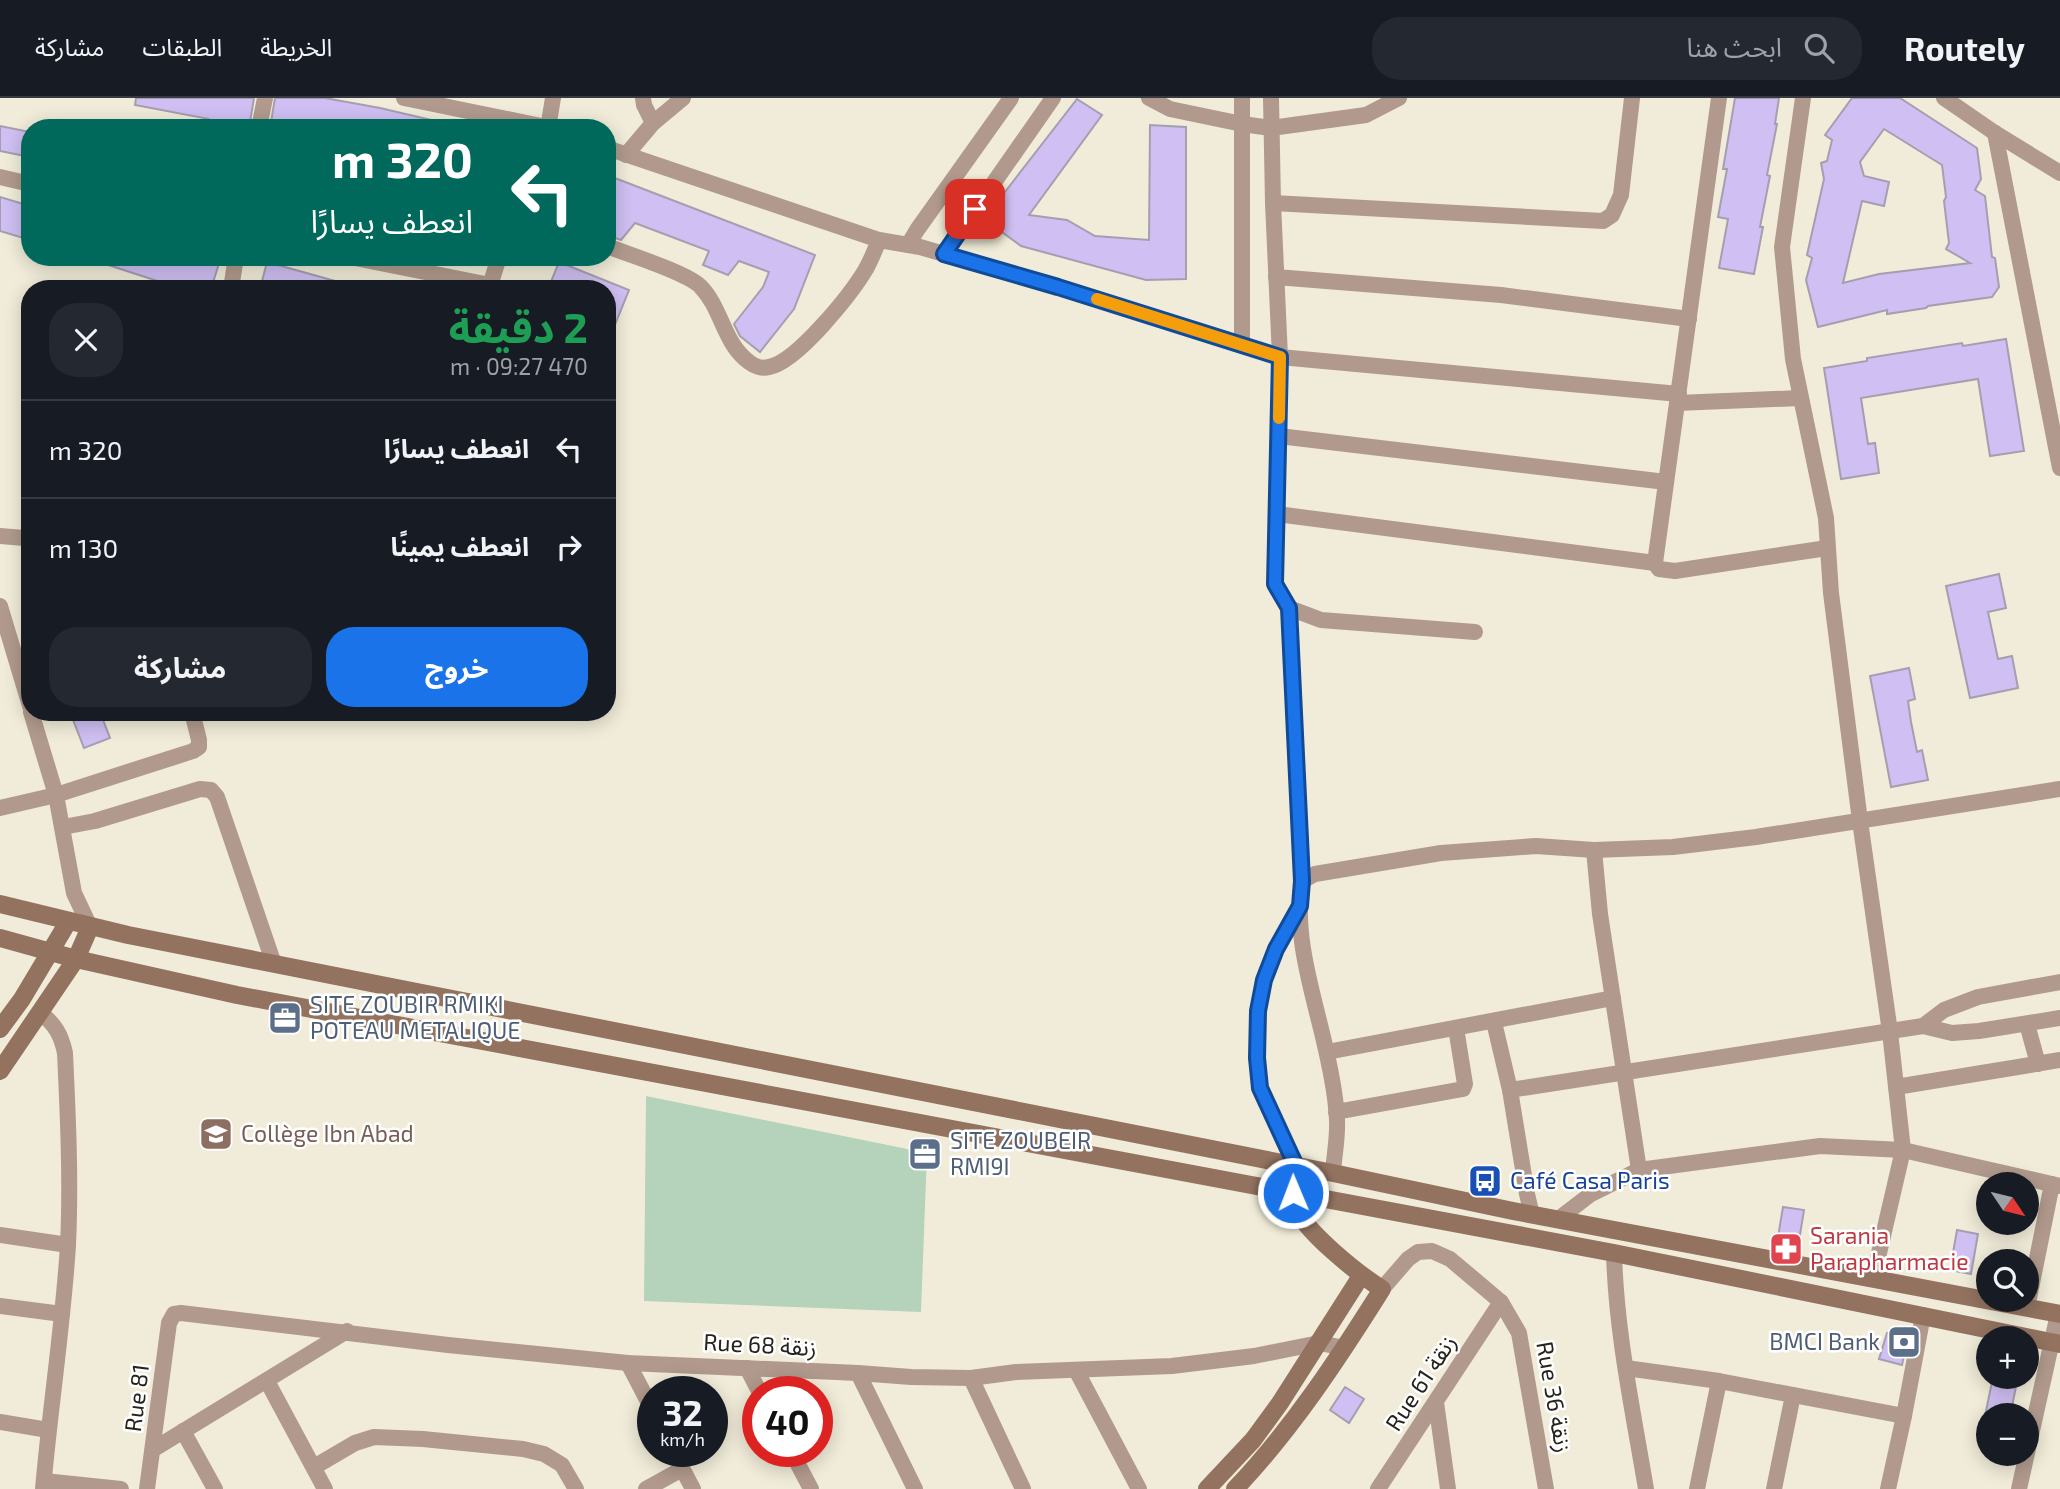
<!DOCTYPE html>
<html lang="ar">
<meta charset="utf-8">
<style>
body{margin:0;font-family:"Exo 2","Noto Sans Arabic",sans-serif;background:#242831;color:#f1f3f6;direction:rtl;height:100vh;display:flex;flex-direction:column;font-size:26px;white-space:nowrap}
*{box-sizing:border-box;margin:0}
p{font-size:23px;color:#9ea1a6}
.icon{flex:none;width:38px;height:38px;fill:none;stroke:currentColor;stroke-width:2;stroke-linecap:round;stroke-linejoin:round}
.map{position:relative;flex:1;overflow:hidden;direction:ltr}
.side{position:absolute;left:21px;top:182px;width:595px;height:441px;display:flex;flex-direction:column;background:#171b24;border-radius:28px;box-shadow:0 4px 18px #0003;direction:rtl}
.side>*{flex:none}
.top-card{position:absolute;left:21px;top:21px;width:595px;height:147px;border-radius:28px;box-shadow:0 4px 18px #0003;direction:rtl;background:#00695c;color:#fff;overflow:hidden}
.needle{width:46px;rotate:125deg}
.fabs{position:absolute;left:1976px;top:1074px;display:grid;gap:14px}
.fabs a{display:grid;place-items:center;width:63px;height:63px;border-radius:50%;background:#171b24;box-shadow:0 4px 18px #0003;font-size:35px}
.speed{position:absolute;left:637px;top:1278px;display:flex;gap:14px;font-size:35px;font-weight:700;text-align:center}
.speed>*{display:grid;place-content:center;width:91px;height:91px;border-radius:50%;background:#171b24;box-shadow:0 4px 18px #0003;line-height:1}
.speed small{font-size:18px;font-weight:400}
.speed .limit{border:10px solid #d22;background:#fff;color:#111}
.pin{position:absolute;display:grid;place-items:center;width:60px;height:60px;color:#fff;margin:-30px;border-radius:14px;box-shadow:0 4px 10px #0006}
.me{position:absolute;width:77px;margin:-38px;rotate:359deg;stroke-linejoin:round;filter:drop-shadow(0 0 5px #0008)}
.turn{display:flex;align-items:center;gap:24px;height:147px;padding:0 28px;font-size:32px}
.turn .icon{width:91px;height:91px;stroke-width:2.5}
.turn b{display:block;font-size:49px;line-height:60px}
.round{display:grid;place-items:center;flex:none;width:74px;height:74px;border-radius:28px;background:#242831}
.overview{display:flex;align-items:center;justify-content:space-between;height:119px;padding:0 28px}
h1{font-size:42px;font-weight:700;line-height:52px;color:#1e9e55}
.primary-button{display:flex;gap:14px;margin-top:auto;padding:14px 28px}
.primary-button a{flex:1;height:80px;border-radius:28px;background:#1a73e8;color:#fff;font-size:28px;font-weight:700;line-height:80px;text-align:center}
.primary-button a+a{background:#242831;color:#f1f3f6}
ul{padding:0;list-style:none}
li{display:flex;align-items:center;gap:21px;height:98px;padding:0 28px;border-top:2px solid #363941}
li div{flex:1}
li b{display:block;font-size:26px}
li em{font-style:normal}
header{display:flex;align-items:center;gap:42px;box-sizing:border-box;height:98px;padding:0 35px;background:#171b24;border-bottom:2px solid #363941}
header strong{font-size:33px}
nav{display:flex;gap:38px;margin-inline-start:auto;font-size:24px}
.search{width:490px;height:63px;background:#242831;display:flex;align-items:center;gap:18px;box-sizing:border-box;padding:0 24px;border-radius:28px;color:#9ea1a6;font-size:26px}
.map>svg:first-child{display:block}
.green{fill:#b5d2ba}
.building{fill:#cfbff2;stroke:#a49fb0;stroke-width:2;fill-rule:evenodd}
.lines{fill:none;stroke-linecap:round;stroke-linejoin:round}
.street{stroke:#b19a8d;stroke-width:16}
.secondary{stroke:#937360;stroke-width:18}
.route-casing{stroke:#114b97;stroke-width:18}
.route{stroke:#1a73e8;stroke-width:12}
.slow{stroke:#f59e0b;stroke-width:12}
.labels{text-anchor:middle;stroke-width:5;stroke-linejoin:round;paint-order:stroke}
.service-label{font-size:23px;fill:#4e5e75;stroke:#fff;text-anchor:start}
.education-label{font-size:23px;fill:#785e54;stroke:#fff;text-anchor:start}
.transit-label{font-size:23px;fill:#164399;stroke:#fff;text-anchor:start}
.health-label{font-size:23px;fill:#be3a42;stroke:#fff;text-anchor:start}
.street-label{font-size:23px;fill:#25231c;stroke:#fff}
</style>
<header>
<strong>Routely</strong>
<div class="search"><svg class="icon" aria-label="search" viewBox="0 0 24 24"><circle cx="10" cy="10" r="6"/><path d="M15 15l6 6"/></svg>ابحث هنا</div>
<nav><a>الخريطة</a><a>الطبقات</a><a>مشاركة</a></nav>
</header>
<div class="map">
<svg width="2060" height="1391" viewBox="0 0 2060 1391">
<rect width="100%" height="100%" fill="#f1ecd9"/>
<polygon class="green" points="646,998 927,1055 921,1214 644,1203"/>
<g class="building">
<polygon points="136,0 254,0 249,30 207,30 209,21 135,7"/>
<polygon points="275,0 325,0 380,10 440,24 439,30 270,30"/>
<polygon points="1735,0 1779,0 1775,26 1777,26 1767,77 1770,78 1760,129 1763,129 1754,176 1719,170 1728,121 1718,119 1727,71 1723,71"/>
<path d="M1852,0H1900L1977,50L1981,81L1975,92L1985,98L1992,159L1995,160L1999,189L1992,199L1928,208L1926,210L1887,216V212L1818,229L1806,182L1812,160L1807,157L1824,81L1821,65L1827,63L1832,42L1825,37ZM1884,31L1942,67L1946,99L1944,103L1949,145L1946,151L1970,165L1879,176L1843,185L1862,103L1884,108L1889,84L1864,78L1860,64Z"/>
<polygon points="1077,1 1102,17 1029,117 1067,122 1095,138 1149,142 1150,27 1186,29 1186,181 1146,182 1021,148 984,121"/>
<polygon points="0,28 30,34 30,59 0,53"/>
<polygon points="607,77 815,157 794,211 760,254 740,238 734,226 763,189 769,174 739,163 728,177 703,167 709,153 635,125 621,142 607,137"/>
<polygon points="0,99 30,108 30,142 0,133"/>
<polygon points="94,159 221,159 211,191 182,191 93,162"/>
<polygon points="267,164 346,186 346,191 260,191"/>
<polygon points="559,164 629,192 608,244 607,191 548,191"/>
<polygon points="2006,241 2024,353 1990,358 1978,281 1861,300 1868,346 1875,345 1879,375 1841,381 1824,270 1867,263 1867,260 1962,245 1963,248"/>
<polygon points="1999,476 2006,510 1988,514 1998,561 2012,558 2018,590 1970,600 1946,488"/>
<polygon points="1909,570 1915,601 1908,603 1911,624 1917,654 1922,652 1928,682 1891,689 1870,578"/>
<polygon points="70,614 100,614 110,640 84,650"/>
<polygon points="1783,1109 1804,1112 1797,1155 1776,1151"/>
<polygon points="1957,1132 1978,1136 1971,1176 1950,1172"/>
<polygon points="1887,1235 1908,1240 1902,1267 1879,1261"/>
<polygon points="1993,1279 2018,1279 2010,1318 1985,1318"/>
<polygon points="1345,1289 1364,1301 1349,1325 1330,1312"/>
</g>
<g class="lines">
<g class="street">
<polyline points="404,0 551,30"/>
<polyline points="643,0 644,7 653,25"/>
<polyline points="1149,0 1170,11 1242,26 1271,30 1366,17 1399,0"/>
<polyline points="1271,0 1273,105 1280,259 1275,486 1289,510 1321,522 1475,534"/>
<polyline points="1719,0 1655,465 1659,471 1675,473 1827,450"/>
<polyline points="1803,0 1782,149 1793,261 1826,420 1831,495 1860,723 1890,934 1903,1052 1873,1181"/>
<polyline points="1944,0 1995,35 2060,75"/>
<polyline points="259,30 265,0"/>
<polyline points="548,30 553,0"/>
<polyline points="1995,35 2060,370"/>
<path d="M607,50L879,142C875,152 871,162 866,171C851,196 797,264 769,269C762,271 754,268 749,264C723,245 722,210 700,188C685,174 629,157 607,148"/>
<polyline points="626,57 653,25 683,0"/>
<polyline points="0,79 30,86"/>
<polyline points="1273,105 1603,123 1612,117 1621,97 1632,0"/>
<polyline points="879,142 920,149 1058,189 1280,259 1679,296"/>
<polyline points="908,147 917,132 1011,0"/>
<polyline points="944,156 1053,0"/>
<polyline points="350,159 490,187"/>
<polyline points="1276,179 1501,197 1689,221"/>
<polyline points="231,191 236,159"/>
<polyline points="489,191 499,159"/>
<polyline points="1242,247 1242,0"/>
<polyline points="1677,305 1800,300"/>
<polyline points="1279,338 1666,384"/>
<polyline points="1277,416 1655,465"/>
<polyline points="0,438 24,440 30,442"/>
<polyline points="0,508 30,608"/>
<path d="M1289,510L1302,783C1293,840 1314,897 1326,952C1331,974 1336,999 1337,1022C1338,1039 1334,1058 1333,1075"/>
<polyline points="31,614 56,697 74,795 90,829"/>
<polyline points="0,710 56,697 193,653 199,649 199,642 192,614"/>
<polyline points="63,729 95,723 200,691 211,692 217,699 274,866"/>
<polyline points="1594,752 1600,816 1639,1072"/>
<polyline points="1302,783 1315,776 1441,755 1536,748 1594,752 1673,749 1756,739 2060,691"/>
<path d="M41,915C55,927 61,936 65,955C68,1019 71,1083 68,1147C63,1228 50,1310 43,1391"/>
<polyline points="1494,924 1510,992 1527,1096 1532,1117"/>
<polyline points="2027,926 2038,966"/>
<polyline points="1923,928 1944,912 1978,899 2060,884"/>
<polyline points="1327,954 1613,900"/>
<polyline points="1896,989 2060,962"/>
<polyline points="1510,992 1923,928 1952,935 1979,933 2060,920"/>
<polyline points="1336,1014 1463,991 1465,986 1456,930"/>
<polyline points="1296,1068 1260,990 1257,960 1258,913 1264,882 1276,851 1299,810"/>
<polyline points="1557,1122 1591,1096 1639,1072 1820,1048 1903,1052 2060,1088"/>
<polyline points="0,1137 68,1147"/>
<path d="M1614,1155C1616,1234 1633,1313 1646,1391"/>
<polyline points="1382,1191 1408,1161 1418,1154 1432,1153 1450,1161 1501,1204 1519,1235 1546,1391"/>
<polyline points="0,1208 62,1216"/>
<polyline points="2027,1210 2052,1086"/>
<polyline points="628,1265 653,1313"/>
<polyline points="747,1270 759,1293"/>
<polyline points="1626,1270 1719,1283 1904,1318"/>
<polyline points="1076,1272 1139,1391"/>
<polyline points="858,1275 915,1391"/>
<polyline points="971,1280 1023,1391"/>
<polyline points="267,1283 325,1391"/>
<polyline points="1436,1304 1448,1391"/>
<polyline points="0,1324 48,1332"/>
<polyline points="183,1333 215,1391"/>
<polyline points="154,1351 347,1233"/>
<polyline points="673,1353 693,1391"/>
<polyline points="791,1353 811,1391"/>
<polyline points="314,1369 355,1345 374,1339 423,1341 523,1351 544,1356 562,1367 576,1391"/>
<polyline points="44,1383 121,1391"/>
<polyline points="147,1391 169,1225 174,1216 181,1215 448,1247 628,1265 858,1275 911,1279 971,1280 1016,1274 1172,1268 1254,1258 1319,1245 1345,1250"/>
<polyline points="646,1391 682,1371"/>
<polyline points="1378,1391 1501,1204"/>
<polyline points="1697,1391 1719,1283"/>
<polyline points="1774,1391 1793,1297"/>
<polyline points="1888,1391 1904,1318 1923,1217"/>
<polyline points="2019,1391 2058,1216"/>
</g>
<g class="secondary">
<polyline points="0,806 128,837 1333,1075 1513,1113 2060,1216"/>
<polyline points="0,840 76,861 237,897 1614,1155 2060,1246"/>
<polyline points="0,931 22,901 68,824"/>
<polyline points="0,973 76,861 90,829"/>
<polyline points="1207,1391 1253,1342 1280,1305 1361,1178"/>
<path d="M1235,1391C1292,1331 1338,1261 1382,1191C1360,1177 1302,1132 1295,1107C1291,1094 1295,1081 1296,1068"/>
</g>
</g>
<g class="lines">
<defs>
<polyline id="route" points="975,111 944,156 1058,189 1280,259 1275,486 1289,510 1302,783 1300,808 1276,851 1264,882 1258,913 1257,960 1260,990 1296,1068 1293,1095"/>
</defs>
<use href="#route" class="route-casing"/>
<use href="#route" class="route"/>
<polyline class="slow" points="1097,201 1280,259 1279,320"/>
</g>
<defs>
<symbol id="office-square" viewBox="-11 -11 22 22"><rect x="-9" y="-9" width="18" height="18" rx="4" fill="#5c6f8a" stroke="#fff"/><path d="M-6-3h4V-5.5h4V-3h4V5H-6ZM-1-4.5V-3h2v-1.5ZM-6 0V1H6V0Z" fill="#fff"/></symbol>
<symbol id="school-square" viewBox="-11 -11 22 22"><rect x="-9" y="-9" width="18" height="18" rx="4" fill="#8d6e63" stroke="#fff"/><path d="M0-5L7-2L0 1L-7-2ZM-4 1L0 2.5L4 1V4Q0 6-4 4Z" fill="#fff"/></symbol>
<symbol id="bus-square" viewBox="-11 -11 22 22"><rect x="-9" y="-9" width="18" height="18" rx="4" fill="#1a4fb4" stroke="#fff"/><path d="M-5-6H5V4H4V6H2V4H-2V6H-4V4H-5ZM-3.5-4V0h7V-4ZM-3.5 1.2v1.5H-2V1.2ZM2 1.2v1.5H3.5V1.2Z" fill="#fff"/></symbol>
<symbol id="pharmacy-square" viewBox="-11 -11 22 22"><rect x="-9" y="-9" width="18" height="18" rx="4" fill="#e0444e" stroke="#fff"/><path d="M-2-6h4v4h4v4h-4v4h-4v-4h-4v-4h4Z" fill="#fff"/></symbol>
<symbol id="bank-square" viewBox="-11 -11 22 22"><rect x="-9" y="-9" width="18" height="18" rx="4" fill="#5c6f8a" stroke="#fff"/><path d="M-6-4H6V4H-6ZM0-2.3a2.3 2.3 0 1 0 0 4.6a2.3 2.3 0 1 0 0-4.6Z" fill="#fff"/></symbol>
</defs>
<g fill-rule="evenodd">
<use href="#office-square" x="266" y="901" width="38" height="38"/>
<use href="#school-square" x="197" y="1017" width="38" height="38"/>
<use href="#office-square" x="906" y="1037" width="38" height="38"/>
<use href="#bus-square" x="1466" y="1064" width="38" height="38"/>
<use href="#pharmacy-square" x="1767" y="1132" width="38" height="38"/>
<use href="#bank-square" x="1885" y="1225" width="38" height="38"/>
</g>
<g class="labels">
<g class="service-label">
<text x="310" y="915">SITE ZOUBIR RMIKI<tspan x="310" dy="26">POTEAU METALIQUE</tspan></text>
<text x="950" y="1051">SITE ZOUBEIR<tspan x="950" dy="26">RMI9I</tspan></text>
<text x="1880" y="1252" text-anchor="end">BMCI Bank</text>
</g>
<g class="education-label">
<text x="241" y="1044">Collège Ibn Abad</text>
</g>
<g class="transit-label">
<text x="1510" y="1091">Café Casa Paris</text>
</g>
<g class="health-label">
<text x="1810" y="1146">Sarania<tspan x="1810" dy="26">Parapharmacie</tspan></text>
</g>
<g class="street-label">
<text transform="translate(760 1247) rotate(3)" y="8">Rue 68 زنقة</text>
<text transform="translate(1421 1285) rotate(-57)" y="8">Rue 61 زنقة</text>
<text transform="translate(1554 1299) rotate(80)" y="8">Rue 36 زنقة</text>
<text transform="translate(137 1300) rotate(-83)" y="8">Rue 81</text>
</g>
</g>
</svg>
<div class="fabs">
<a><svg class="needle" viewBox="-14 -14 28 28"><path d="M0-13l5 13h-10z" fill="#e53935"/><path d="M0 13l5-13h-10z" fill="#9ea1a6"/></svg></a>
<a><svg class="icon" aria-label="search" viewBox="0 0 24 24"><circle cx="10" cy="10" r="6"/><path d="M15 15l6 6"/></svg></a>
<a>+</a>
<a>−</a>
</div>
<div class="speed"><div>32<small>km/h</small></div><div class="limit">40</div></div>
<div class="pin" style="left:975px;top:111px;background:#d93025"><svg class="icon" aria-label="arrive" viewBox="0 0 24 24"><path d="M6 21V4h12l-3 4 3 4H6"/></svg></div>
<svg class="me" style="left:1293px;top:1095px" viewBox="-20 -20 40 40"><circle r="17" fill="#1a73e8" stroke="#fff" stroke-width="3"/><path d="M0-11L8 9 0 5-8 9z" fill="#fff"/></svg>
<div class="top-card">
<div class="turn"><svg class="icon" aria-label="left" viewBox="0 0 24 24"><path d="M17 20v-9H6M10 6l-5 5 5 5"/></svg><div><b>320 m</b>انعطف يسارًا</div></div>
</div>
<section class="side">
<div class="overview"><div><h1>2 دقيقة</h1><p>470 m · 09:27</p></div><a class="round"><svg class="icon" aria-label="close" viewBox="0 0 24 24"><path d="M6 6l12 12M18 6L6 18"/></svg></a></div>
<ul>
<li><svg class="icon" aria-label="left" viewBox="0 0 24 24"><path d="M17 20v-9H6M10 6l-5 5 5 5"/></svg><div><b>انعطف يسارًا</b></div><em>320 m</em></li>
<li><svg class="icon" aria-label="right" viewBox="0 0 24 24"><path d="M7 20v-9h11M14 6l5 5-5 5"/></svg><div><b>انعطف يمينًا</b></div><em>130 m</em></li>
</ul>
<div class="primary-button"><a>خروج</a><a>مشاركة</a></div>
</section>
</div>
